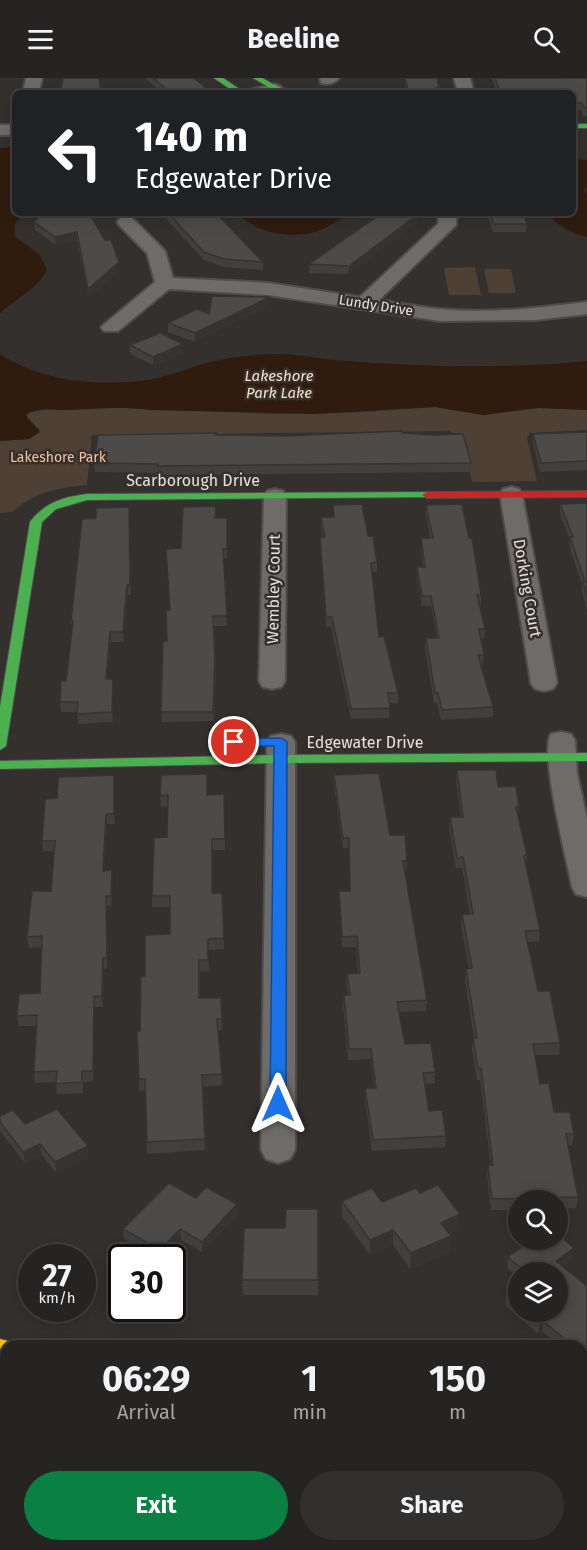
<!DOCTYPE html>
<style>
body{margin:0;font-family:"Fira Sans",sans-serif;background:#32302f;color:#f1f3f6;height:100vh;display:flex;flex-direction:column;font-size:22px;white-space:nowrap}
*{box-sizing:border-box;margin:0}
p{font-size:20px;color:#a4a4a5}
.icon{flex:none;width:33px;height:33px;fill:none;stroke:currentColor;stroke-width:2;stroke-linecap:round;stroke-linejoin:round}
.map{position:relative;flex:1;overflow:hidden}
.panel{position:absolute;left:0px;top:1262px;width:588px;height:212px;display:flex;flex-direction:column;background:#262422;border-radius:18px 18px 0 0;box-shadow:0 3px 15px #0003,0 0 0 2px #424140}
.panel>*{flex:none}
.guide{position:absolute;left:12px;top:12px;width:564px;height:126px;border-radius:9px;box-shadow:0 3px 15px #0003,0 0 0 2px #424140;background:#202124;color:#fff;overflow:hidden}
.buttons{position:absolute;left:508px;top:1112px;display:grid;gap:12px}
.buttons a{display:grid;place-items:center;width:60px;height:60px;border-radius:50%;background:#262422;box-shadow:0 3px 15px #0003,0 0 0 2px #424140;font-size:30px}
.speed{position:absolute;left:18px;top:1166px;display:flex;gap:12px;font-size:30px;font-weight:700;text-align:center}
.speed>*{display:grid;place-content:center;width:78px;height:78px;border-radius:50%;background:#262422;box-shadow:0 3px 15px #0003,0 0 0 2px #424140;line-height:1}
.speed small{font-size:15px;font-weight:400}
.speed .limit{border:3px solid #111;border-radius:9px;background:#fff;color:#111}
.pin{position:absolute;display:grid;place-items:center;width:51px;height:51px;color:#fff;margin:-26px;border:3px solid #fff;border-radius:50%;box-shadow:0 2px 6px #0007}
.me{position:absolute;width:66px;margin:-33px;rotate:0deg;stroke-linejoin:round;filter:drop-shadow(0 0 4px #0008)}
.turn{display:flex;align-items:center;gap:21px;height:126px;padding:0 24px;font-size:27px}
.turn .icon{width:78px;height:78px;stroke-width:2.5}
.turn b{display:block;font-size:42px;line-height:51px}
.eta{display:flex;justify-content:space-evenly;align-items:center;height:102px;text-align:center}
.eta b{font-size:36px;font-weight:700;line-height:42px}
.action{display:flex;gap:12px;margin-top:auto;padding:12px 24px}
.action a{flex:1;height:69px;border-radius:36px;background:#0b8043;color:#fff;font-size:24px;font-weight:700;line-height:69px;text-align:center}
.action a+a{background:#32302f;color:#f1f3f6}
header{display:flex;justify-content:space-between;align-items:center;height:78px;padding:0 24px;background:#262422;font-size:27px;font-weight:700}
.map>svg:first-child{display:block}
.green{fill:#4f4036}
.water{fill:#2f1c0f}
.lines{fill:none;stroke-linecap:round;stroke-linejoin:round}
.stream{stroke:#2f1c0f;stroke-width:10}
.street-casing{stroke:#4f4d4c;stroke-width:4}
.fast-casing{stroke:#4f4d4c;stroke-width:2}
.slow-casing{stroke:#4f4d4c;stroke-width:2}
.jam-casing{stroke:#4f4d4c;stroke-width:2}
.street{fill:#6e6c6a;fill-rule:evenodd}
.fast{fill:#4caf50;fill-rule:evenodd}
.slow{fill:#ffc107;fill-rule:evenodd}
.jam{fill:#c62828;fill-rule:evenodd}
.wall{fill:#42403f}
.shaded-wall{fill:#363433}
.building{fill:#4d4b49;stroke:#363433;stroke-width:1.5}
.route{fill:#1a73e8;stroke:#114b97;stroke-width:1.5}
.labels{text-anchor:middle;stroke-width:5;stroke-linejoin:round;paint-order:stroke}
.far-street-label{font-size:14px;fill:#e5e1df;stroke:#35302c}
.far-park-label{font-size:14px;fill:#f3c2a2;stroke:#35302c}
.far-water-label{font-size:15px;font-style:italic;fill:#fcddca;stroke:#35302c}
.street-label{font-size:16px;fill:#e5e1df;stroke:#35302c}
</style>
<header><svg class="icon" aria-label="menu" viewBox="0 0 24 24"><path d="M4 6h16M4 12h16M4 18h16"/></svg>Beeline<svg class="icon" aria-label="search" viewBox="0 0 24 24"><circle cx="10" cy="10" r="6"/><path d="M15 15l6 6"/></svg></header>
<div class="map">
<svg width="587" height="1472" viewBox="0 0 587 1472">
<rect width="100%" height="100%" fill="#33302e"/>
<g class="green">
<polygon points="475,189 481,217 449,217 444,190"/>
<polygon points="484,191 511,191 516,215 489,215"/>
<path d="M100,329L274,336L349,335L435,329L483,337L538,330L587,332V352L530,355L527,360L537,403L472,404L464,360L450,353L92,357L87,407C57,410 35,414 12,434L0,435V363L29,361L40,352L26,338C32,329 85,330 100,329Z"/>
</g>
<g class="water">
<path d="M15,69V135H23L15,146V159L39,176L47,191C38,213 15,219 0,236V70Z"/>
<path d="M573,81L587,82V108L584,113L587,116V159C572,156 556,147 547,135H573Z"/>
<path d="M237,135H348C338,142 327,151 315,154C288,161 257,155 237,135Z"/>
<path d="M0,276C44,305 102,309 154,301C173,297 191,289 210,284C232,279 256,276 278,276C301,276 324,282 346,283C426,289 507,291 587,283V332L538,330L483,337L435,329L314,336L150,332C122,328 96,331 68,332C53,333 40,328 26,336L28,341L40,354L29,361L0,363Z"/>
</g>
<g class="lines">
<g class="stream">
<polyline points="0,1452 6,1454"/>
<polyline points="54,1467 72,1472"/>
</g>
<defs>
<g id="street">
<polygon points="26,0 42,0 39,15 23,15"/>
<path d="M320,0H339C334,6 327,7 321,5Z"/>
<polygon points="454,0 470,0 474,15 458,15"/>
<polygon points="275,6 280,8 283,11 280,14 248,15 250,12"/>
<rect x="0" y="47" width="15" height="10"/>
<path d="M439,135H457L456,147L379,222C399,225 419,229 439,231C488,236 538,230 587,224V236L536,242L440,243L268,217L169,211L118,253H104L101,249L155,204L147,175L120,148L117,144L120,140H132L165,173L173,200L268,205L360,219L438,146Z"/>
<polygon points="511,409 519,411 522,416 557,605 553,611 544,613 535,611 531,605 500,416 503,411"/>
<polygon points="275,411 283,413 286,418 285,603 281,609 272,611 263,609 259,603 264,418 267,413"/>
<path d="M561,654L571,656L575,662L577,695L587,741V819L576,816L572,809C567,782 539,674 551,656Z"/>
<polygon points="281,656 291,658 295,664 295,1072 290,1081 278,1085 266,1081 261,1072 267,664 271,658"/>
</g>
<g id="fast">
<polygon points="214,0 223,0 245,15 236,15"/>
<polygon points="253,0 262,0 289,15 279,15"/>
<rect x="573" y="46" width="14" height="4"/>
<path d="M427,414L431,415V419L87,422L56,431L42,444L6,668L0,672V629L30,444C45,424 64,419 87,416Z"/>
<polygon points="587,675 587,683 280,685 0,691 0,683 280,677"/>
<polygon points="0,1354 6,1356 6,1372 0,1370"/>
<polygon points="382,1467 419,1467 421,1472 384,1472"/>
</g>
<g id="slow">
<polygon points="0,1261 12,1264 14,1268 6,1268 6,1276 0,1275"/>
<polygon points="582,1409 587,1410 587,1426 582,1425"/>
</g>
<polygon id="jam" points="587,413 587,419 427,420 422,417 427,414"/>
</defs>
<use href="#street" class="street-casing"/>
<use href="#fast" class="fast-casing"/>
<use href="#slow" class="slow-casing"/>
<use href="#jam" class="jam-casing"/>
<use href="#street" class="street"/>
<use href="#fast" class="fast"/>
<use href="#slow" class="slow"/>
<use href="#jam" class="jam"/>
</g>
<g class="wall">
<polygon points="145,0 193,0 207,15 163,15"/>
<polygon points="404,0 437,0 439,8 439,15 407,15"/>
<polygon points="492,0 587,0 587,38 583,38 581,32 573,32 573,15 497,15"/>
<polygon points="89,135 119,192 89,219 77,162 56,167 35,152 34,144"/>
<polygon points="161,135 216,135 263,184 263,192 224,189 204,182"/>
<polygon points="487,135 523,135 527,146 526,154 493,154"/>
<polygon points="417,137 416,145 348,196 309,195 309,186"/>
<polygon points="270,227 195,264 168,254 168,245 209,236"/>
<polygon points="130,267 184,275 153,287 130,276"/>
<polygon points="587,354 587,392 540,394 533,365 533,356"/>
<polygon points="402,355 471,385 470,394 158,397 158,395 95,394 94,385 215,357 284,358"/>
<polygon points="587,425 587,532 582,513 582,507 569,468 570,462 560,436 560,426"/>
<polygon points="333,427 368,458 377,484 377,494 372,494 379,559 398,615 398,625 389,625 389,640 351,641 331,549 326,549 320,460 323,459 321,448 321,439 333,439"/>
<polygon points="426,427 481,517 481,526 479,526 485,551 484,561 481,561 484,577 483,587 481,587 493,629 493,639 441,642 437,625 434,625 425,570 426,560 437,560 431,528 422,528 417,499 417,489 423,489 421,469 421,460 430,460 426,436"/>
<polygon points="129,429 131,517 128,517 124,564 111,564 107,601 113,601 113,644 78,646 77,634 61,634 60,624 66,603 72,553 71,543 96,440"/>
<polygon points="216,440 227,440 227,480 223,480 227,548 214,548 216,592 214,643 162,644 161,634 167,563 170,532 181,470"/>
<polygon points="457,692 498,709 519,729 518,738 527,777 526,788 540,852 539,863 527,864 538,913 560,965 559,977 535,977 540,1006 554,1034 574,1056 572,1067 568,1067 578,1119 576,1130 558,1131 558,1122 519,1122 519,1132 491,1132 487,1098 488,1087 491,1087 480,1002 477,1002 472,971 473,960 474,960 465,902 466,891 469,891 461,847 462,836 470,836 462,790 456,790 449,750 450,739 461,739 456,703"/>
<polygon points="334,697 390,757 407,783 406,794 405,794 427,922 426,933 399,934 405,966 435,994 435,1005 425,1006 429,1033 446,1058 445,1069 372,1073 365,1021 365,1010 374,1010 371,981 348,982 343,928 344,917 348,917 346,906 347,896 358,895 356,869 342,869 339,824 339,813 350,813 349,770 343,770 334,707"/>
<polygon points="115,707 115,746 107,746 104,793 112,792 113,803 111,828 107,828 107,890 104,891 103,929 94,929 93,1003 83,1004 83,1015 57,1016 56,1004 35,1005 34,994 36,948 19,948 17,938 40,915 42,869 29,870 27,859 51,813 54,773 43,773 42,763 57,720"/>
<polygon points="224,716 225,772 212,772 212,815 222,815 224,871 208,872 209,893 200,894 200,920 221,920 222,952 218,952 222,1007 202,1009 205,1072 147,1076 145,1012 139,1013 139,1001 140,953 145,898 170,856 170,829 152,829 152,818 167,759 168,728 161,729 160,718"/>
<polygon points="0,1038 25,1046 89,1079 56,1095 42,1077 25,1085 0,1053"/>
<polygon points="420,1115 459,1151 449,1156 451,1158 450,1174 410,1191 393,1167 370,1177 342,1138 342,1123 382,1124"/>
<polygon points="196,1120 237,1126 238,1137 202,1174 181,1162 165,1179 155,1179 124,1161 123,1151"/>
<polygon points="318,1131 318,1217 243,1217 242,1202 285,1150"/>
<polygon points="508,1179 573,1180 563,1188 587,1208 587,1291 582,1287 582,1268 559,1268 542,1253 538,1256 505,1227 506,1216 519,1207 519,1233 558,1233 558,1194 519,1194 519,1200 507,1190"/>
</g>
<g class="shaded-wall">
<polygon points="439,8 439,15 430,15"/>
<polygon points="207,10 207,15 175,15"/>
<polygon points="417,137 416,145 348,196 349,188"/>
<polygon points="77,154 77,162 56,167 55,159"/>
<polygon points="119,184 119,192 89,219 88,211"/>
<polygon points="270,219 270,227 195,264 195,255"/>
<polygon points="183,266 184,275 153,287 153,279"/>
<polygon points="127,507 128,517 124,564 123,554"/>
<polygon points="110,554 111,564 106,611 106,601"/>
<polygon points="215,582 216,592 214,643 213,634"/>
<polygon points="113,601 114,611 113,644 112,634"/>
<polygon points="114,697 115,707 115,746 114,736"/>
<polygon points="106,736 107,746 103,803 103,793"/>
<polygon points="112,792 113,803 111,828 111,818"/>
<polygon points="106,818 107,828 107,890 107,880"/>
<polygon points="103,880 104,891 103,929 102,918"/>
<polygon points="40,1066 42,1077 25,1085 23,1074"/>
<polygon points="88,1068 89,1079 56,1095 55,1084"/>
<polygon points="237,1126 238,1137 202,1174 202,1164"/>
<polygon points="460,1136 459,1151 440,1160 441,1145"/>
<polygon points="180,1151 181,1162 165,1179 161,1179 160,1172"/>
<polygon points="393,1152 393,1167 370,1177 370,1162"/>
<polygon points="451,1158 450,1174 410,1191 411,1175"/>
<polygon points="574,1170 573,1180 555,1193 556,1183"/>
<polygon points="543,1243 542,1253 538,1256 540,1245"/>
</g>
<g class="building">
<polygon points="63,0 99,0 101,15 60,15"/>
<polygon points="153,0 193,0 207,10 171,15"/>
<polygon points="405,0 437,0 439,8 430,15 409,15"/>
<polygon points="495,0 587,0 587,30 584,30 582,25 573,25 573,15 505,15 503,11 499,11"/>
<polygon points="42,135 89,135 105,162 111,162 119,184 88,211 77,154 55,159 34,144"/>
<polygon points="168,135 216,135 263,184 224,181 204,174"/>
<polygon points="382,135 416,135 417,137 349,188 309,186"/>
<polygon points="490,135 523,135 527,146 494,146"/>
<polygon points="212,218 270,219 195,255 168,245 197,231 209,236"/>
<polygon points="160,255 183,266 153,279 130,267"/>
<polygon points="402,353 402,355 434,357 463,356 471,385 158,388 158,386 94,385 98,357 216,355 215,357 284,358"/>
<polygon points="587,354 587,383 541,385 533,356"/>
<polygon points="587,425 587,519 583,504 585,504 570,459 573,459 560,426"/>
<polygon points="362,426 368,458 373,458 377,484 371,485 379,559 384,558 398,615 388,615 390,630 351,631 332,539 326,539 320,460 325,459 321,439 334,439 333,427"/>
<polygon points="462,426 469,460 472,460 481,517 477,517 485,551 479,551 484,577 478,577 493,629 442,632 438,615 435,615 426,560 439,560 431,518 422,518 417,489 425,489 421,460 433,460 426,427"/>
<polygon points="216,428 215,440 227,440 227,471 223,471 227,538 213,538 215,582 213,634 161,634 163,563 167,563 166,532 170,532 166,471 181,470 183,429"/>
<polygon points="129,429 130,507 127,507 123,554 110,554 106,601 113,601 112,634 77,636 78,624 60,624 61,603 66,603 73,543 71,543 82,441 96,440 96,430"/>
<polygon points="457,692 496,692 498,709 516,708 519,729 516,729 527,777 524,778 540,852 525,853 538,913 550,913 560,965 533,966 540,1006 549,1005 554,1034 570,1034 574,1056 566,1056 578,1119 492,1121 488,1087 493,1087 481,990 478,990 473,960 477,960 466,891 472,890 462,836 473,836 463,779 457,780 450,739 463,739"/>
<polygon points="379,695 390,757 405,757 407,783 403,783 427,922 397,924 405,966 431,965 435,994 423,995 429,1033 442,1032 446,1058 373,1062 365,1010 376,1010 371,971 349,971 344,917 350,917 347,896 360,895 357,858 342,859 339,813 350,813 349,760 343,760 334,697"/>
<polygon points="207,696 207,717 224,716 225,761 212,761 212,815 222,815 224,860 208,861 208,882 199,882 199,920 221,920 222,941 217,941 222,996 202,997 205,1061 147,1064 145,1001 139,1001 137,953 140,953 141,898 145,898 145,857 170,856 170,818 152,818 154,760 167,759 168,717 160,718 161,697"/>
<polygon points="114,697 114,736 106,736 103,793 112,792 111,818 106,818 107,880 103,880 102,918 94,918 93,993 82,993 82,1004 56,1006 57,993 34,994 37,937 17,938 19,916 40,915 42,858 27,859 32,813 51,813 55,763 42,763 45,721 57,720 58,699"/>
<polygon points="57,1031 88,1068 55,1084 40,1066 23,1074 0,1044 0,1038 13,1032 25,1046"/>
<polygon points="169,1105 196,1120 206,1109 237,1126 202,1164 180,1151 160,1172 123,1151"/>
<polygon points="438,1107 460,1136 441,1145 451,1158 411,1175 393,1152 370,1162 342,1123 372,1110 382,1124 416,1110 420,1115"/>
<polygon points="286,1131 318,1131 318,1202 242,1202 244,1150 285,1150"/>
<polygon points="558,1156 574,1170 556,1183 587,1208 587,1279 582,1275 582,1268 573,1268 543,1243 540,1245 525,1233 558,1233 558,1194 525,1194 508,1179 533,1161 558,1161"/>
<polygon points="519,1207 519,1228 506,1216"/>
</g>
<polygon class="route" points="281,660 287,664 286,1026 284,1030 273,1030 270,1026 274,668 234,668 227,664 234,661"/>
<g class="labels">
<g class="far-street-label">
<text transform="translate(376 227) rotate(9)" y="5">Lundy Drive</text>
</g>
<g class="far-park-label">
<text x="58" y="384">Lakeshore Park</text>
</g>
<g class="far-water-label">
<text x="279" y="303">Lakeshore<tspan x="279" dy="17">Park Lake</tspan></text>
</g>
<g class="street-label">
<text x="193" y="408">Scarborough Drive</text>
<text transform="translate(528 510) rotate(80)" y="6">Dorking Court</text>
<text transform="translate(273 511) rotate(-89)" y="6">Wembley Court</text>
<text x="365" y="670">Edgewater Drive</text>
</g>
</g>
</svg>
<div class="buttons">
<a><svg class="icon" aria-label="search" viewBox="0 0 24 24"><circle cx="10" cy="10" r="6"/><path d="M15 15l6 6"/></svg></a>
<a><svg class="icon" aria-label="layers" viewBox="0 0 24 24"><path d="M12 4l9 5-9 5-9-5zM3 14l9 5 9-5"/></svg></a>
</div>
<div class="speed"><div>27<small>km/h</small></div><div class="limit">30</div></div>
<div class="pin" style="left:234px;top:664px;background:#d93025"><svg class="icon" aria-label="arrive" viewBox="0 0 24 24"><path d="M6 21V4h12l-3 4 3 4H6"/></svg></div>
<svg class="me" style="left:278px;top:1026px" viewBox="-20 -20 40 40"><path d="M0-17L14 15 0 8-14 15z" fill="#1a73e8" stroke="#fff" stroke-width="4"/></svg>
<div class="guide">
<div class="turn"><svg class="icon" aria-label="left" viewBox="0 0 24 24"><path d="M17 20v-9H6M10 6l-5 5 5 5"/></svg><div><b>140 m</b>Edgewater Drive</div></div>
</div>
<section class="panel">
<div class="eta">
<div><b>06:29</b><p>Arrival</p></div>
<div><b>1</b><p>min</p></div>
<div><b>150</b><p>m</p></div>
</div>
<div class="action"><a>Exit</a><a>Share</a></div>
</section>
</div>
